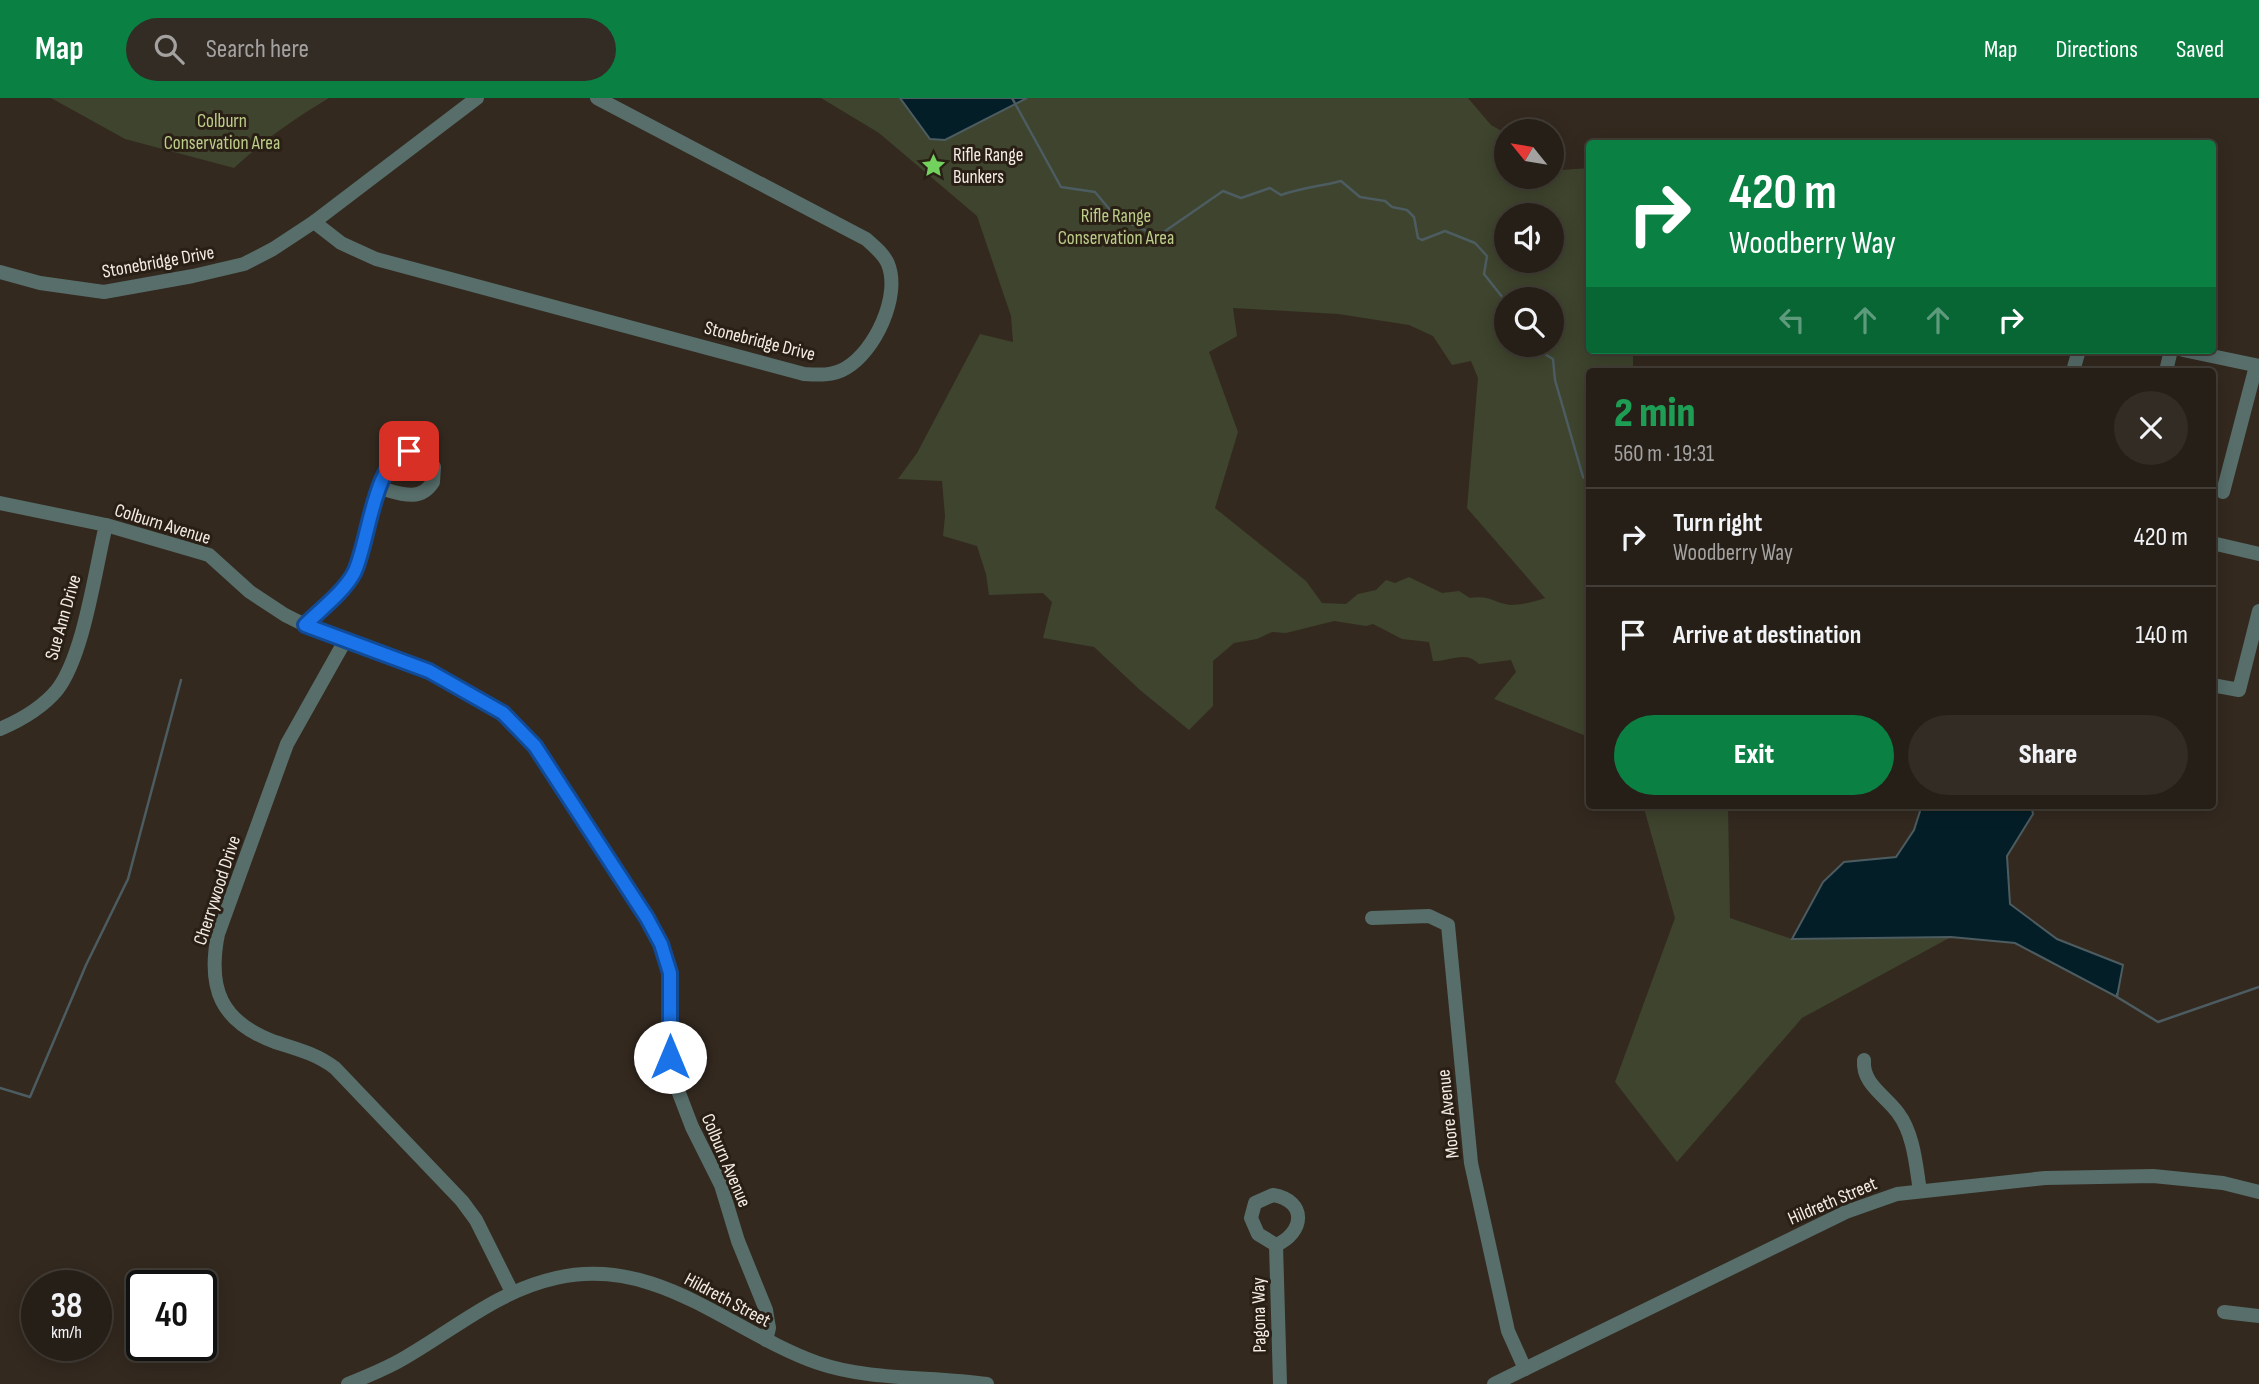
<!DOCTYPE html>
<meta charset="utf-8">
<style>
body{margin:0;font-family:"Sofia Sans Condensed",sans-serif;background:#322c24;color:#f1f3f6;height:100vh;display:flex;flex-direction:column;font-size:26px;white-space:nowrap}
*{box-sizing:border-box;margin:0}
p{font-size:23px;color:#a4a2a1}
.icon{flex:none;width:38px;height:38px;fill:none;stroke:currentColor;stroke-width:2;stroke-linecap:round;stroke-linejoin:round}
.map{position:relative;flex:1;overflow:hidden}
.side{position:absolute;left:1586px;top:270px;width:630px;height:441px;display:flex;flex-direction:column;background:#261f17;border-radius:7px;box-shadow:0 4px 18px #0003,0 0 0 2px #423d36}
.side>*{flex:none}
.top-card{position:absolute;left:1586px;top:42px;width:630px;height:214px;border-radius:7px;box-shadow:0 4px 18px #0003,0 0 0 2px #423d36;background:#0b8043;color:#fff;overflow:hidden}
.needle{width:46px;rotate:300deg}
.buttons{position:absolute;left:1494px;top:21px;display:grid;gap:14px}
.buttons a{display:grid;place-items:center;width:70px;height:70px;border-radius:50%;background:#261f17;box-shadow:0 4px 18px #0003,0 0 0 2px #423d36;font-size:35px}
.speed{position:absolute;left:21px;top:1172px;display:flex;gap:14px;font-size:35px;font-weight:700;text-align:center}
.speed>*{display:grid;place-content:center;width:91px;height:91px;border-radius:50%;background:#261f17;box-shadow:0 4px 18px #0003,0 0 0 2px #423d36;line-height:1}
.speed small{font-size:18px;font-weight:400}
.speed .limit{border:4px solid #111;border-radius:10px;background:#fff;color:#111}
.pin{position:absolute;display:grid;place-items:center;width:60px;height:60px;color:#fff;margin:-30px;border-radius:14px;box-shadow:0 4px 10px #0006}
.me{position:absolute;width:77px;margin:-38px;rotate:0deg;stroke-linejoin:round;filter:drop-shadow(0 0 5px #0008)}
.turn{display:flex;align-items:center;gap:24px;height:147px;padding:0 28px;font-size:32px}
.turn .icon{width:91px;height:91px;stroke-width:2.5}
.turn b{display:block;font-size:49px;line-height:60px}
.lanes{display:flex;align-items:center;height:66px;padding:0 28px;background:#0003;justify-content:center;gap:35px;direction:ltr}
.lanes .off{opacity:.35}
.round{display:grid;place-items:center;flex:none;width:74px;height:74px;border-radius:37px;background:#322c24}
.summary{display:flex;align-items:center;justify-content:space-between;height:119px;padding:0 28px}
h1{font-size:42px;font-weight:800;line-height:52px;color:#1e9e55}
.primary-button{display:flex;gap:14px;margin-top:auto;padding:14px 28px}
.primary-button a{flex:1;height:80px;border-radius:42px;background:#0b8043;color:#fff;font-size:28px;font-weight:800;line-height:80px;text-align:center}
.primary-button a+a{background:#322c24;color:#f1f3f6}
ul{padding:0;list-style:none}
li{display:flex;align-items:center;gap:21px;height:98px;padding:0 28px;border-top:2px solid #423d36}
li div{flex:1}
li b{display:block;font-size:26px}
li em{font-style:normal}
header{display:flex;align-items:center;gap:42px;box-sizing:border-box;height:98px;padding:0 35px;background:#0b8043;color:#fff}
header strong{font-size:33px}
nav{display:flex;gap:38px;margin-inline-start:auto;font-size:24px}
.search{width:490px;height:63px;background:#322c24;display:flex;align-items:center;gap:18px;box-sizing:border-box;padding:0 24px;border-radius:38px;color:#a4a2a1;font-size:26px}
.map>svg:first-child{display:block}
.green{fill:#3e442d;fill-rule:evenodd}
.water{fill:#041e28;stroke:#4c5c61;stroke-width:2}
.lines{fill:none;stroke-linecap:round;stroke-linejoin:round}
.stream{stroke:#4c5c61;stroke-width:2.5}
.minor{stroke:#576e6a;stroke-width:14}
.route-casing{stroke:#114b97;stroke-width:18}
.route{stroke:#1a73e8;stroke-width:12}
.labels{text-anchor:middle;stroke-width:6;stroke-linejoin:round;paint-order:stroke}
.park-label{font-size:19px;fill:#bdce8a;stroke:#291f15}
.poi-label{font-size:19px;fill:#f4ede6;stroke:#291f15;text-anchor:start}
.street-label{font-size:19px;fill:#f4ede6;stroke:#291f15}
</style>
<header>
<strong>Map</strong>
<div class="search"><svg class="icon" aria-label="search" viewBox="0 0 24 24"><circle cx="10" cy="10" r="6"/><path d="M15 15l6 6"/></svg>Search here</div>
<nav><a>Map</a><a>Directions</a><a>Saved</a></nav>
</header>
<div class="map">
<svg width="2259" height="1286" viewBox="0 0 2259 1286">
<rect width="100%" height="100%" fill="#33291f"/>
<g class="green">
<path d="M51,0H329C295,20 263,43 234,70L125,41Z"/>
<path d="M821,0H1468L1491,27L1507,36V79H1552V70L1562,72L1589,70V252H1638L1633,253V273H1589V641L1586,638L1494,601L1516,574L1511,562L1479,566C1465,552 1452,563 1433,563L1429,544L1402,541L1373,526L1366,528L1334,523L1286,535L1272,534L1257,541L1234,545L1213,563V608L1189,632L1140,592L1094,549L1043,540L1052,504L1043,495L989,497L986,476L977,448L943,438L945,418L942,383L898,381L917,355L980,236L1013,244L1011,218L977,118L879,35ZM1507,117H1552V163H1507ZM1507,201H1552V247H1507ZM1233,210L1338,216L1409,227L1433,238L1452,267L1471,263L1478,280L1467,410L1545,500C1534,504 1521,507 1510,507C1493,505 1492,497 1470,500L1459,493L1442,495L1409,479L1395,485L1386,482L1376,492L1358,496L1346,506L1322,505L1306,483L1215,410L1238,334L1209,254L1237,238Z"/>
<polygon points="1643,707 1728,707 1730,820 1792,841 1951,839 1802,920 1677,1064 1615,984 1675,820"/>
</g>
<g class="water">
<polygon points="900,0 1027,0 945,42 930,41"/>
<polygon points="1922,707 2031,707 2033,716 2007,758 2010,806 2057,841 2123,867 2117,899 2015,845 1951,839 1792,841 1823,784 1844,764 1896,759 1914,732"/>
</g>
<g class="lines">
<g class="stream">
<path d="M1012,0L1061,89L1095,94L1116,119L1158,138L1223,93L1241,100L1270,90L1281,97C1301,90 1321,88 1341,83L1360,99L1385,103L1392,109L1407,112L1414,119L1418,140L1422,142L1445,133L1475,145L1487,158L1484,176L1507,205"/>
<polyline points="1537,247 1543,255 1553,261 1555,282 1583,379 1589,383"/>
<polyline points="2117,896 2117,899 2158,924 2259,889"/>
<polyline points="0,990 30,999 86,867 128,781 181,582"/>
</g>
<g class="minor">
<path d="M314,124L341,145L376,161L804,276C818,277 833,278 846,270C875,253 901,198 888,166C884,156 874,148 866,141L597,0"/>
<polyline points="0,174 40,185 104,194 193,178 244,166 273,151 314,124 477,0"/>
<polyline points="2183,252 2259,268"/>
<polyline points="2073,273 2079,252"/>
<polyline points="2166,273 2171,252"/>
<polyline points="2223,394 2256,268"/>
<polyline points="0,405 106,427 209,457 250,494 285,517 305,527 429,573 503,615 535,648 647,820 661,846 670,875 670,959 679,995 692,1029 721,1087 738,1143 766,1212 769,1230 766,1242"/>
<polyline points="2212,445 2259,456"/>
<path d="M305,527C321,512 342,496 353,476C368,451 376,350 414,353C424,354 430,360 434,369L433,384C420,405 399,395 380,390"/>
<path d="M346,541L287,646L218,836C207,891 221,924 275,944C297,951 317,956 335,970L462,1103L476,1122L512,1194"/>
<polyline points="2212,587 2239,592 2259,513"/>
<path d="M0,631C21,622 42,610 57,592C84,557 95,472 106,427"/>
<polyline points="1372,820 1429,818 1448,827 1471,1065 1508,1233 1525,1271"/>
<path d="M1864,962C1862,986 1885,997 1898,1015C1914,1036 1916,1068 1920,1093"/>
<path d="M1273,1097C1308,1103 1304,1135 1276,1147L1258,1136L1251,1120L1255,1105Z"/>
<polyline points="1276,1147 1280,1286"/>
<polyline points="2224,1214 2259,1218"/>
<path d="M348,1286C368,1278 388,1270 406,1259C456,1230 498,1193 556,1180C658,1157 730,1234 818,1265C870,1283 933,1278 987,1286"/>
<polyline points="1494,1286 1846,1114 1897,1096 2045,1080 2153,1078 2223,1085 2259,1094"/>
</g>
</g>
<g class="lines">
<defs>
<path id="route" d="M409,353C373,362 369,445 354,475C343,495 321,511 305,527L429,573L503,615L535,648L647,820L661,846L670,875V959"/>
</defs>
<use href="#route" class="route-casing"/>
<use href="#route" class="route"/>
</g>
<defs>
<symbol id="sight-bare" viewBox="-9 -9 18 18"><path d="M0-6L1.8-2.2L6-1.7L2.9 1.2L3.7 5.4L0 3.3L-3.7 5.4L-2.9 1.2L-6-1.7L-1.8-2.2Z" fill="#72d25d" stroke="#291f15" stroke-width="2.5" paint-order="stroke"/></symbol>
</defs>
<g fill-rule="evenodd">
<use href="#sight-bare" x="916" y="50" width="35" height="35"/>
</g>
<g class="labels">
<g class="park-label">
<text x="222" y="29">Colburn<tspan x="222" dy="22">Conservation Area</tspan></text>
<text x="1116" y="124">Rifle Range<tspan x="1116" dy="22">Conservation Area</tspan></text>
</g>
<g class="poi-label">
<text x="953" y="63">Rifle Range<tspan x="953" dy="22">Bunkers</tspan></text>
</g>
<g class="street-label">
<text transform="translate(158 163) rotate(-10)" y="7">Stonebridge Drive</text>
<text transform="translate(760 242) rotate(14)" y="7">Stonebridge Drive</text>
<text transform="translate(163 425) rotate(17)" y="7">Colburn Avenue</text>
<text transform="translate(62 519) rotate(-74)" y="7">Sue Ann Drive</text>
<text transform="translate(216 792) rotate(-72)" y="7">Cherrywood Drive</text>
<text transform="translate(1447 1016) rotate(-96)" y="7">Moore Avenue</text>
<text transform="translate(727 1062) rotate(67)" y="7">Colburn Avenue</text>
<text transform="translate(1832 1102) rotate(-23)" y="7">Hildreth Street</text>
<text transform="translate(728 1201) rotate(28)" y="7">Hildreth Street</text>
<text transform="translate(1258 1217) rotate(-91)" y="7">Pagona Way</text>
</g>
</g>
</svg>
<div class="buttons">
<a><svg class="needle" viewBox="-14 -14 28 28"><path d="M0-13l5 13h-10z" fill="#e53935"/><path d="M0 13l5-13h-10z" fill="#a4a2a1"/></svg></a>
<a><svg class="icon" aria-label="sound" viewBox="0 0 24 24"><path d="M4 9h4l5-4v14l-5-4H4zM17 9q2 3 0 6"/></svg></a>
<a><svg class="icon" aria-label="search" viewBox="0 0 24 24"><circle cx="10" cy="10" r="6"/><path d="M15 15l6 6"/></svg></a>
</div>
<div class="speed"><div>38<small>km/h</small></div><div class="limit">40</div></div>
<div class="pin" style="left:409px;top:353px;background:#d93025"><svg class="icon" aria-label="arrive" viewBox="0 0 24 24"><path d="M6 21V4h12l-3 4 3 4H6"/></svg></div>
<svg class="me" style="left:670px;top:959px" viewBox="-20 -20 40 40"><circle r="19" fill="#fff"/><path d="M0-13L10 11 0 6-10 11z" fill="#1a73e8"/></svg>
<div class="top-card">
<div class="turn"><svg class="icon" aria-label="right" viewBox="0 0 24 24"><path d="M7 20v-9h11M14 6l5 5-5 5"/></svg><div><b>420 m</b>Woodberry Way</div></div>
<div class="lanes"><svg class="icon off" aria-label="left" viewBox="0 0 24 24"><path d="M17 20v-9H6M10 6l-5 5 5 5"/></svg><svg class="icon off" aria-label="ahead" viewBox="0 0 24 24"><path d="M12 20V5M6 11l6-6 6 6"/></svg><svg class="icon off" aria-label="ahead" viewBox="0 0 24 24"><path d="M12 20V5M6 11l6-6 6 6"/></svg><svg class="icon" aria-label="right" viewBox="0 0 24 24"><path d="M7 20v-9h11M14 6l5 5-5 5"/></svg></div>
</div>
<section class="side">
<div class="summary"><div><h1>2 min</h1><p>560 m · 19:31</p></div><a class="round"><svg class="icon" aria-label="close" viewBox="0 0 24 24"><path d="M6 6l12 12M18 6L6 18"/></svg></a></div>
<ul>
<li><svg class="icon" aria-label="right" viewBox="0 0 24 24"><path d="M7 20v-9h11M14 6l5 5-5 5"/></svg><div><b>Turn right</b><p>Woodberry Way</p></div><em>420 m</em></li>
<li><svg class="icon" aria-label="arrive" viewBox="0 0 24 24"><path d="M6 21V4h12l-3 4 3 4H6"/></svg><div><b>Arrive at destination</b></div><em>140 m</em></li>
</ul>
<div class="primary-button"><a>Exit</a><a>Share</a></div>
</section>
</div>
